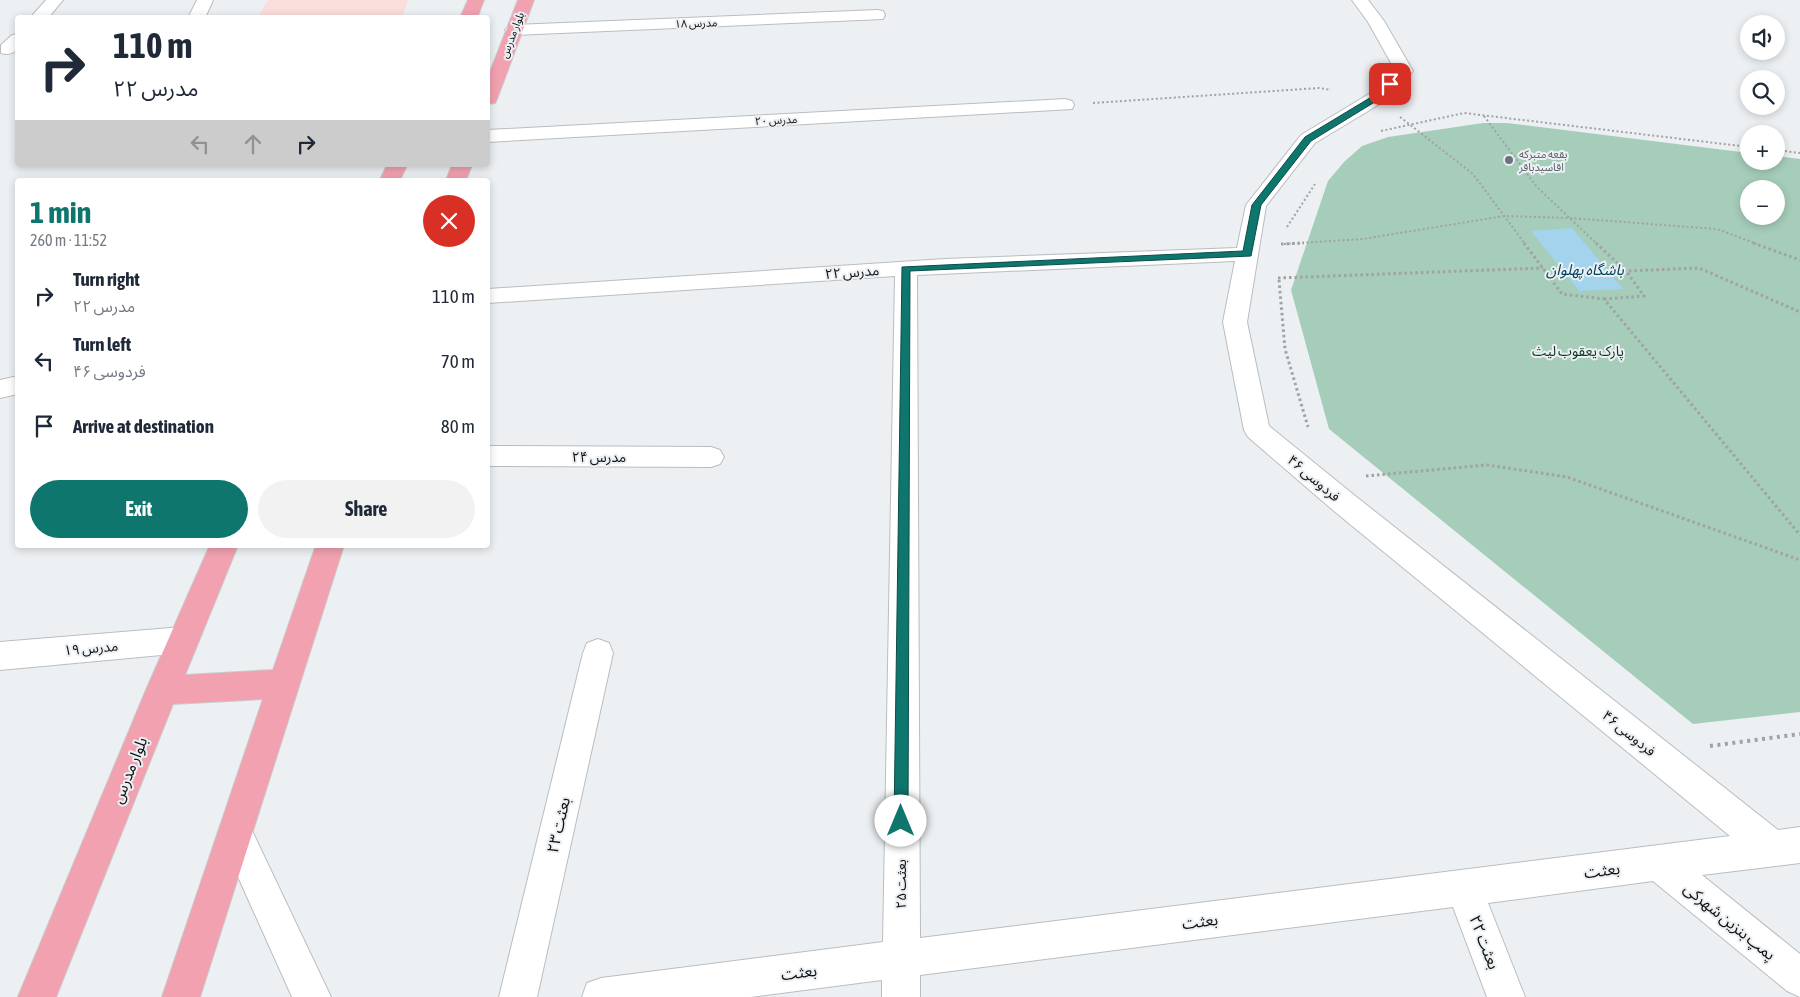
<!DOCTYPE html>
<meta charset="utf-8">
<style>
body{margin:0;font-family:"Asap Condensed","Noto Sans Arabic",sans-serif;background:#f2f2f3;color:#1f2937;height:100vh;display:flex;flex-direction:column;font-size:19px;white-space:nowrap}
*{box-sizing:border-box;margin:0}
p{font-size:16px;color:#747a83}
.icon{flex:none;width:28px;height:28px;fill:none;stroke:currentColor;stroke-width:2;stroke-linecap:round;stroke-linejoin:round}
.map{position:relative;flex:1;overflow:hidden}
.details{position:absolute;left:15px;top:178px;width:475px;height:370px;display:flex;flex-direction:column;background:#fff;border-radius:5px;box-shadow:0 2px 8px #0003}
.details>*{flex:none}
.top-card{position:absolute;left:15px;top:15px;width:475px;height:152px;border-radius:5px;box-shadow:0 2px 8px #0003;background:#fff;color:#1f2937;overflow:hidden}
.controls{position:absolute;left:1740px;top:15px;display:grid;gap:10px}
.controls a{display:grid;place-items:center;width:45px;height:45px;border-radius:50%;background:#fff;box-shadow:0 2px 8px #0003;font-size:25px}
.pin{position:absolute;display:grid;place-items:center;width:42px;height:42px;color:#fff;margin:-21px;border-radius:10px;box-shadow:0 2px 8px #0006}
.me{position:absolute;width:55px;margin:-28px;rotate:0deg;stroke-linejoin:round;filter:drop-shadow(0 0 4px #0008)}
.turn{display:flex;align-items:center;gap:18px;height:105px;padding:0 15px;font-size:22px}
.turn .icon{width:65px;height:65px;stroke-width:2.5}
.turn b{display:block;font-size:35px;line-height:42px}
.lanes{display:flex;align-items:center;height:48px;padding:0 15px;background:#0003;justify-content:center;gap:25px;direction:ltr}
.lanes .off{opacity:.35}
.round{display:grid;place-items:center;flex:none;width:52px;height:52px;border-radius:26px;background:#f2f2f3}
.headline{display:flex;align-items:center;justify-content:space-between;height:85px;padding:0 15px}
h1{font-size:30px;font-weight:700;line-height:38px;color:#0f766e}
.action{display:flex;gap:10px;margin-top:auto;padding:10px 15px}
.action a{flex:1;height:58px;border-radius:30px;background:#0f766e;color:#fff;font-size:20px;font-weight:700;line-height:58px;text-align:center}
.action a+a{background:#f2f2f3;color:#1f2937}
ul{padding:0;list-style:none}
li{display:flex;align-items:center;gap:15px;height:65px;padding:0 15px}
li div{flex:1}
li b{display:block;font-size:19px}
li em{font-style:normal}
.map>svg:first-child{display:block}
.education{fill:#f9dedc}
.green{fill:#a6cdb9;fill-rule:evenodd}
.water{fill:#a4d3ee}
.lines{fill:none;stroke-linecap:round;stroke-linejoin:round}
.minor-casing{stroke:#babdc0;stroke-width:2}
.major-casing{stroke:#cbcbcb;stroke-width:2}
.path-far2{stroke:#a0a2a5;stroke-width:2;stroke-dasharray:2 2.5;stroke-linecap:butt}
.path-far1{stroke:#a0a2a5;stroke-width:3;stroke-dasharray:2.5 3;stroke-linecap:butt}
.path{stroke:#a0a2a5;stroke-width:4;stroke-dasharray:3 4.5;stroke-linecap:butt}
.minor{fill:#fff;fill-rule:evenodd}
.major{fill:#f1a1b0;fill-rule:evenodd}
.route{fill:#0f766e;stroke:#0a4d48}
.worship-dot{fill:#6b7280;stroke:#ecf0f3;stroke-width:2}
.labels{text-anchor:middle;stroke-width:4;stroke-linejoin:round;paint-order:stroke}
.far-street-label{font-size:11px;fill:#111213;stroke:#ecf0f3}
.far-worship-label{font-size:11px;fill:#5b616d;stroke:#ecf0f3;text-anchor:start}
.street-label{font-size:14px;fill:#111213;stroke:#ecf0f3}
.park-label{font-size:14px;fill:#0d3625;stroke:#ecf0f3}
.water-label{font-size:15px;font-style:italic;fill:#00415c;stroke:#ecf0f3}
.near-street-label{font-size:16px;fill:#111213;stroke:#ecf0f3}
</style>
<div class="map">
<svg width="1800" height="997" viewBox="0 0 1800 997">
<rect width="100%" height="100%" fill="#ecf0f3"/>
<polygon class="education" points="268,0 408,0 402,17 258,17"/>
<path class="green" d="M1483,123H1507L1749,153V161H1776V156L1800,159V712L1693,724L1329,429L1291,290L1328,181L1344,162L1362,146L1388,137ZM1749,189H1776V216H1749Z"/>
<polygon class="water" points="1572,228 1623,289 1579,291 1531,231"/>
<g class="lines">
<defs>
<g id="minor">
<polygon points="46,0 63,0 48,18 30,18"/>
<polygon points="197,0 213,0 205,18 188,18"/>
<path d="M1352,0H1368L1384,21L1413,71L1383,102L1315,143L1266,206L1247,322L1269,426L1354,495L1778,830L1800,827V863L1702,875L1800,954V997L1787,991L1653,881L1488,903L1525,997H1487L1453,907L920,975V997H882V980L751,997H582L587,983L601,978L883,942L895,276L488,303V289L945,259L1237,248L1246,205L1301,135L1369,94L1395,70L1368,22ZM1235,261L1223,322L1244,430L1248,437L1334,511L1730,836L920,938L917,275Z"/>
<polygon points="877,10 883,11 885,15 883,19 514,35 508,34 505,30 508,26 514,25"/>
<path d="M18,34V49C12,54 8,55 1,53V45L12,35Z"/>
<polygon points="1065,99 1072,101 1074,105 1072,109 488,142 488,130"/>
<polygon points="18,376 18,394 0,398 0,380"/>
<polygon points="488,446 711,447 720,450 724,457 720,464 711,467 488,466"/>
<polygon points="183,627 194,631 198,640 194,649 183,653 0,670 0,642"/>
<polygon points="598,639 609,643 613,653 537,997 499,997 583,653 587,643"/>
<polygon points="235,815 247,820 331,997 292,997 218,832 223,820"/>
</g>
<g id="major">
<polygon points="468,0 484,0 477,18 460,18"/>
<polygon points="518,0 534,0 497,99 495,103 488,104 488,77"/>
<polygon points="387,165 407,165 400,180 380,180"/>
<polygon points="452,165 472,165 466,180 446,180"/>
<polygon points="210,545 238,545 185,675 273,670 316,545 344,545 200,997 162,997 263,699 173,704 56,997 18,997 146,690"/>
</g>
</defs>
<use href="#minor" class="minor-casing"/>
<use href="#major" class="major-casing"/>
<g class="path-far2">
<polyline points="1093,103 1319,88 1331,90"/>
<polyline points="1484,116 1537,187 1597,244"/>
<polyline points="1400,117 1473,174 1525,244"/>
<polyline points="1381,131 1464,113 1749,147"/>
<polyline points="1776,150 1800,153"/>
<polyline points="1287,227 1315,184"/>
<polyline points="1284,244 1363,239 1504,216 1570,218 1717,229 1757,244"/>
</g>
<g class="path-far1">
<polyline points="1524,243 1562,294 1604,299 1800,535"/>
<polyline points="1596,243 1626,271 1699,268 1800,312"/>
<polyline points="1753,243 1800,260"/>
<polyline points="1281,244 1304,243"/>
<polyline points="1278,278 1543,268"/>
<polyline points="1279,280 1285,349 1308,427"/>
<polyline points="1604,299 1644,296 1626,271"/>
<polyline points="1366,476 1487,465 1567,477 1800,560"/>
</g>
<polyline class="path" points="1710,746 1800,734"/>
<use href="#minor" class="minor"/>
<use href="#major" class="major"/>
</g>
<polygon class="route" points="1387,83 1394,84 1378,100 1311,141 1261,205 1251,256 910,271 908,821 906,826 901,828 896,826 894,821 902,267 1243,251 1252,205 1305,137 1373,96"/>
<circle class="worship-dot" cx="1509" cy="160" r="5"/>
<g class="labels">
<g class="far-street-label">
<text transform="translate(696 23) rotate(-2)" y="4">مدرس ۱۸</text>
<text transform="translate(512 35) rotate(-69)" y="4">بلوار مدرس</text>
<text transform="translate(776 120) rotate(-3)" y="4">مدرس ۲۰</text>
</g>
<g class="far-worship-label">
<text x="1519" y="158">بقعه متبرکه<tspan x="1519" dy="13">اقاسیدباقر</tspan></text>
</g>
<g class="street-label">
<text transform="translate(852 272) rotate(-4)" y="5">مدرس ۲۲</text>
<text x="599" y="462">مدرس ۲۴</text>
<text transform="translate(1314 478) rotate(40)" y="5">فردوسی ۴۶</text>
<text transform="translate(91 648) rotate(-5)" y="5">مدرس ۱۹</text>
<text transform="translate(1629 733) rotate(39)" y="5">فردوسی ۴۶</text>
<text transform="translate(901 884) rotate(-90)" y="5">بعثت ۲۵</text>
</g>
<g class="park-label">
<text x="1578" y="356">پارک یعقوب لیث</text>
</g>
<g class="water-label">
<text x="1585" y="275">باشگاه پهلوان</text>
</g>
<g class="near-street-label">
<text transform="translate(129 770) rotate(-68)" y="6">بلوار مدرس</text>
<text transform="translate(558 825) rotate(-77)" y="6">بعثت ۲۳</text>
<text transform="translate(1602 870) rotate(-7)" y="6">بعثت</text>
<text transform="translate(1200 921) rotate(-7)" y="6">بعثت</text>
<text transform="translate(1730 921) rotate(39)" y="6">پمپ بنزین شهرکی</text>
<text transform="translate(1485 942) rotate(69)" y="6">بعثت ۲۲</text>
<text transform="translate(799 972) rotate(-7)" y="6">بعثت</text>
</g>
</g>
</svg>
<div class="controls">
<a><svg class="icon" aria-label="sound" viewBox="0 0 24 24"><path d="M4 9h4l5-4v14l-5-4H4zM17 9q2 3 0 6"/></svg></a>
<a><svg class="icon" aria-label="search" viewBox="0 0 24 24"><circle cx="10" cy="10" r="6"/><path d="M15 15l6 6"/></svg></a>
<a>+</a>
<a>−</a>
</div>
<div class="pin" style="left:1390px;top:84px;background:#d93025"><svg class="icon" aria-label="arrive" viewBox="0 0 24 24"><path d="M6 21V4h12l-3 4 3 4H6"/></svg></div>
<svg class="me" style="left:901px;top:821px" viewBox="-20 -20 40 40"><circle r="19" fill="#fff"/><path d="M0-13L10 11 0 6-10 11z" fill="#0f766e"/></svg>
<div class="top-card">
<div class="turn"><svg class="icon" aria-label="right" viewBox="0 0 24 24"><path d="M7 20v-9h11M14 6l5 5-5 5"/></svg><div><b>110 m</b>مدرس ۲۲</div></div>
<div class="lanes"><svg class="icon off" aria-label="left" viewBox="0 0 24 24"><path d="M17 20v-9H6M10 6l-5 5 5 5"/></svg><svg class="icon off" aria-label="ahead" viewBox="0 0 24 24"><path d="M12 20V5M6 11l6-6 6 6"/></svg><svg class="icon" aria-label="right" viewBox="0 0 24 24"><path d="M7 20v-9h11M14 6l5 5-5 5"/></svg></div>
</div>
<section class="details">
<div class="headline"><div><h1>1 min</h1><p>260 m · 11:52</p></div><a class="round" style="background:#d93025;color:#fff"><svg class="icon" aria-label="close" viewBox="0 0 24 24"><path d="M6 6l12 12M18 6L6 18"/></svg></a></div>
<ul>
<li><svg class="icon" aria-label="right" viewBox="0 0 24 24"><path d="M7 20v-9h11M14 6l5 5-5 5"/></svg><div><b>Turn right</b><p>مدرس ۲۲</p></div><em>110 m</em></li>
<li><svg class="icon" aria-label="left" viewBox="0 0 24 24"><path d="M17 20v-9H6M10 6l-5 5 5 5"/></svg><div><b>Turn left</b><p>فردوسی ۴۶</p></div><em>70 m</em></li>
<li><svg class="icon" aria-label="arrive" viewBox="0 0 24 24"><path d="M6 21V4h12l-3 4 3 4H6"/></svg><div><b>Arrive at destination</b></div><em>80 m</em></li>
</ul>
<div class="action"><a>Exit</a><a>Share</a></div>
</section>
</div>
